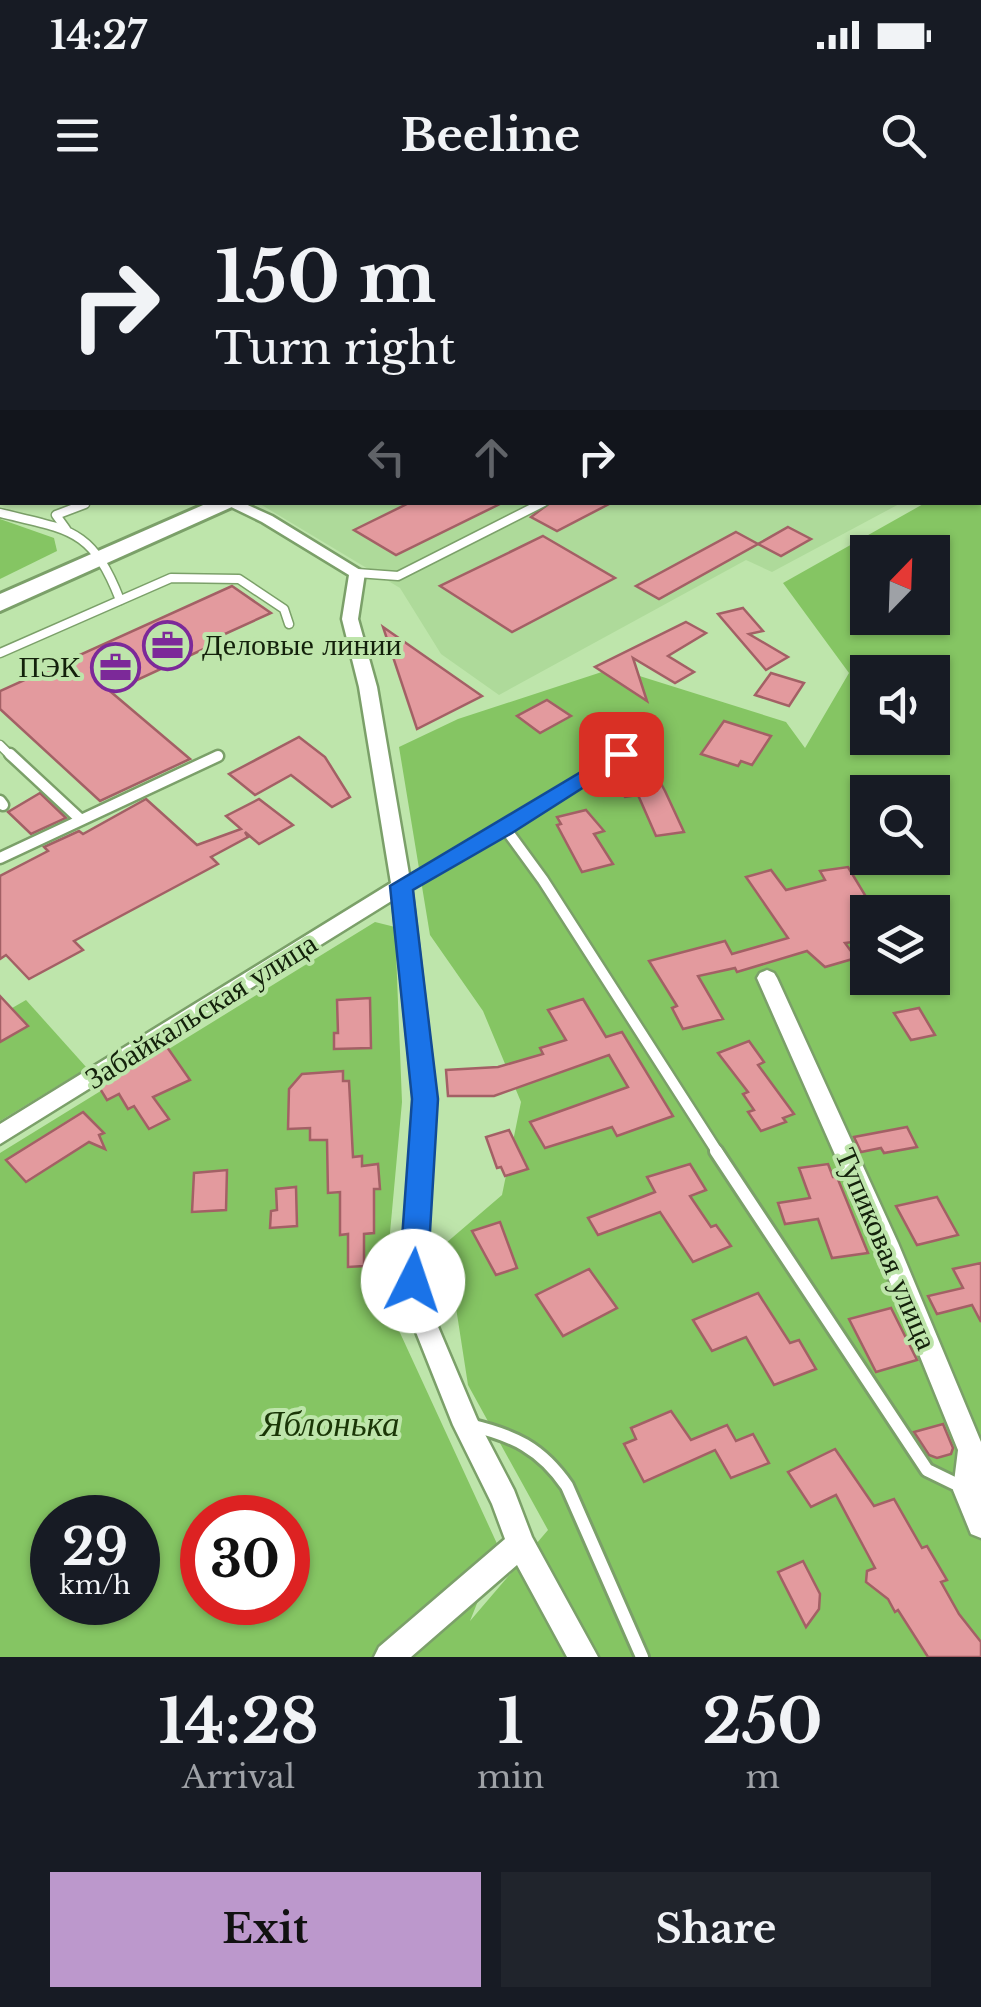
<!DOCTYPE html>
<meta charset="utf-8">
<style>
body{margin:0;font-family:"Libre Baskerville",serif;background:#20242c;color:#f1f3f6;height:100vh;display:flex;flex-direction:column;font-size:38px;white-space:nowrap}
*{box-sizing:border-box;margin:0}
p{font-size:32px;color:#9ea1a6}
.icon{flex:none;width:55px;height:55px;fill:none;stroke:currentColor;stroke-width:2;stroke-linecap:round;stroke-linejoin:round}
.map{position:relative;height:1457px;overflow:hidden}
.details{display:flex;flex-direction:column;background:#171b24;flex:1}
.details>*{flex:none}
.hud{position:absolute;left:0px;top:0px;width:982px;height:305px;box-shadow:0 2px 8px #0004;background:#171b24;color:#f1f3f6;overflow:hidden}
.needle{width:65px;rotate:23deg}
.buttons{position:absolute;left:850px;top:335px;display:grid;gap:20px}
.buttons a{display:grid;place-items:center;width:100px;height:100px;border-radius:0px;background:#171b24;box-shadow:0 2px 8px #0004;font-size:50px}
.speed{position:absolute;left:30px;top:1295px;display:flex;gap:20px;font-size:50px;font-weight:700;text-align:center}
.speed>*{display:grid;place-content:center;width:130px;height:130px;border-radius:50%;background:#171b24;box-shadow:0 2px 8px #0004;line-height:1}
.speed small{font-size:25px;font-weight:400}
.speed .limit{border:15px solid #d22;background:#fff;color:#111}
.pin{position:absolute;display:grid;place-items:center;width:85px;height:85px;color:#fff;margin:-42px;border-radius:20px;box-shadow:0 5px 15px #0006}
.me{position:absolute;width:110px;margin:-55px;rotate:4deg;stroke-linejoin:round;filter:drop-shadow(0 0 8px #0008)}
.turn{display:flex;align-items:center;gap:35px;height:210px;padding:0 50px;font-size:45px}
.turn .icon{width:130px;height:130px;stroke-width:2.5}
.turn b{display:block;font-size:70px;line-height:85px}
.lanes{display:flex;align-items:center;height:95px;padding:0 50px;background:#0003;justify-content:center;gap:50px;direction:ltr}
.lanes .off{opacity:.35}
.eta{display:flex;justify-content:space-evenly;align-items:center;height:170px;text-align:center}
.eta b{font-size:60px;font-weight:700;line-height:70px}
.primary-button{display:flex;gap:20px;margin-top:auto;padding:20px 50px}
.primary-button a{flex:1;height:115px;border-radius:0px;background:#bc98cc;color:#111;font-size:40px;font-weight:700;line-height:115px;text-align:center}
.primary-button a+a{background:#20242c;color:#f1f3f6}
.status{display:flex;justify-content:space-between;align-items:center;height:70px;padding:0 50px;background:#171b24;direction:ltr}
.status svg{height:28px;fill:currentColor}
header{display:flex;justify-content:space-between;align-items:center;height:130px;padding:0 50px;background:#171b24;font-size:45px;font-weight:700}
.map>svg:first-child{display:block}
.built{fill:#aeda9a}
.green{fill:#85c563;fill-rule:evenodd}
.building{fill:#e39a9e;stroke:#a36065;stroke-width:2.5}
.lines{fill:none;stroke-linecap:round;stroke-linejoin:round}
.service-far3-casing{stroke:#7ba069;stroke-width:9}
.service-far2-casing{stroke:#7ba069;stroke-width:11}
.service-far1-casing{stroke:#7ba069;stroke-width:15}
.service-casing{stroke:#7ba069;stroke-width:18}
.minor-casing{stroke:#7ba069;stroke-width:5}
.primary-casing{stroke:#7ba069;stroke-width:6}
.service-far3{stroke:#fff;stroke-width:6}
.service-far2{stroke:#fff;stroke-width:8}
.service-far1{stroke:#fff;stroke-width:10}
.service{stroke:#fff;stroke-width:12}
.minor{fill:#fff;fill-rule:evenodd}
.primary{fill:#fff;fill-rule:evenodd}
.route{fill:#1a73e8;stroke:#114b97;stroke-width:2.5}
.labels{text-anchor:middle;stroke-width:8;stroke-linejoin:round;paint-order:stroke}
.poi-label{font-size:30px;fill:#13210b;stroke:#bee5ab;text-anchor:start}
.street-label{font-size:30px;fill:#13210b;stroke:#bee5ab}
.near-park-label{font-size:35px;font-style:italic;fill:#1a3607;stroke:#bee5ab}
</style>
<div class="status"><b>14:27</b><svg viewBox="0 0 49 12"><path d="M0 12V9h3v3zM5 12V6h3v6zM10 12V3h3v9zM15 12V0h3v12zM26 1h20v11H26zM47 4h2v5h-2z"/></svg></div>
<header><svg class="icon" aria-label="menu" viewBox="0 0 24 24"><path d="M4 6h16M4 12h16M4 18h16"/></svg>Beeline<svg class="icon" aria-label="search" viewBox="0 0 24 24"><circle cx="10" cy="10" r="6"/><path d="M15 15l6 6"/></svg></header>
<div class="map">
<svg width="981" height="1457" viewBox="0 0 981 1457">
<rect width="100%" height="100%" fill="#bee5ab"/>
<polygon class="built" points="263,302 901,303 772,372 746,360 499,495 441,454 400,388 260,304"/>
<g class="green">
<polygon points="0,0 374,0 2,2 0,240"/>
<polygon points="413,0 824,0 825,1 423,2"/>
<path d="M981,288V1457H0V953L375,722L395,727L402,902L384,1098L499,1348L470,1421L548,1330L468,1185L446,1043L502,995L521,902L483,811L430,735L399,547L458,519L614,468L786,522L805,548L849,473L783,383L925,303L980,302ZM868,352H932V418H868ZM868,472H932V538H868ZM868,592H932V658H868ZM868,712H932V778H868ZM52,1318H138V1402H52ZM202,1318H288V1402H202Z"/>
<polygon points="0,319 54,338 57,351 0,379"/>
<polygon points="26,800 87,868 0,921 0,815"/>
</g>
<g class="building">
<polygon points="411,302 504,302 396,355 354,330"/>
<polygon points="551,302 613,302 557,331 531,317"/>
<polygon points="788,327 811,339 781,356 758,344"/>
<polygon points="736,332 758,344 659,399 636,386"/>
<polygon points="543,336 615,378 512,432 440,386"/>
<polygon points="232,386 271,413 216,438 221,441 111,492 190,559 100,601 0,509 0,491"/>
<polygon points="743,408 763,431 749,434 788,457 766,470 718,414"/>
<polygon points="686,422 706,433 668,456 694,472 675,483 633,458 647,501 595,467"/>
<polygon points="383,427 482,496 417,529"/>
<polygon points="771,473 804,483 789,506 755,495"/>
<polygon points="547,500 571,516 540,533 517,516"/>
<polygon points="724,521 771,536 752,565 741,561 738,566 701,554"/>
<polygon points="299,537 325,557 350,597 332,607 291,575 255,595 229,574"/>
<polygon points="652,567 665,591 684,632 656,636 638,595 625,597 613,574"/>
<polygon points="40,593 66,618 31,634 8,612"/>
<polygon points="146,599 197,645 241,629 226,616 259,599 293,625 259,644 245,632 248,637 211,657 218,664 74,741 83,750 29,779 6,755 0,759 0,676 48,651 44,647 79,631 83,634"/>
<polygon points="586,610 604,631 594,634 613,664 582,672 557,625 561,624 557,617"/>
<polygon points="848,667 868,700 868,740 845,743 856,758 825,767 807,751 737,772 735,768 698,776 723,819 683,829 672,808 677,806 649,761 725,741 732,754 788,738 746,677 771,670 786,690 825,680 820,671"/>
<polygon points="0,796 28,826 0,842"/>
<polygon points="370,798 371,848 334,849 334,833 338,833 337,800"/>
<polygon points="583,799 606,837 622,832 673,916 617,936 612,927 545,948 530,922 628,887 609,855 494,896 448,896 446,870 498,867 543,854 540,848 566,840 548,810"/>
<polygon points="919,808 935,835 911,840 894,813"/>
<polygon points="749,841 764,862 758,865 794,914 783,918 786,922 761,931 748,912 754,910 743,894 748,892 718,853"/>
<polygon points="167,847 190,880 153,897 169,919 149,929 134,906 128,909 119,894 107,900 99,887"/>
<polygon points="343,871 343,881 349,881 353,957 362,956 362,966 378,964 380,989 374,989 374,1033 364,1034 364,1066 348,1067 348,1034 340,1035 340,992 328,993 327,940 310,940 310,928 288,929 289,889 302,874"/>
<polygon points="83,912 104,933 99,935 105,949 89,942 26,982 6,960"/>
<polygon points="907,927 917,947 884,953 881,948 861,952 854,937"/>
<polygon points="509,930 528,969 505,976 501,967 497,968 486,937"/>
<polygon points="690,964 706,990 690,996 711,1027 716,1025 731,1046 693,1062 660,1012 598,1035 588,1018 655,992 647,977"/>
<polygon points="828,964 833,977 837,977 868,1053 832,1058 818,1019 785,1024 778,1003 810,998 799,968"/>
<polygon points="227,970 226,1010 192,1012 194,973"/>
<polygon points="296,987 297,1026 270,1028 271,1011 277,1010 276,989"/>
<polygon points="937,997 958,1035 917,1045 896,1006"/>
<polygon points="500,1022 517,1068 496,1075 472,1031"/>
<polygon points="981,1063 981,1122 972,1105 937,1114 928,1096 963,1088 953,1069"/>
<polygon points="589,1069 617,1108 563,1136 536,1095"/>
<polygon points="758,1093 790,1143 799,1140 816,1169 774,1185 746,1137 712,1151 693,1120"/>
<polygon points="891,1108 917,1160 876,1172 849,1119"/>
<polygon points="671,1211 691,1240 727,1225 736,1241 753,1234 769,1263 731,1278 715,1250 644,1282 624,1244 636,1239 631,1228"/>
<polygon points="943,1224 953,1248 951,1254 937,1258 929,1255 914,1232"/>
<polygon points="835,1249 874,1306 894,1299 922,1348 927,1346 947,1380 941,1382 959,1414 981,1442 981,1457 928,1457 898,1410 895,1412 888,1399 866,1382 867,1371 875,1368 836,1295 811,1307 788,1272"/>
<polygon points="803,1361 820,1394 819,1409 806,1427 778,1372"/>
</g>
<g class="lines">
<defs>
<g id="service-far3">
<polyline points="163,2 167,0"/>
<polyline points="941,2 947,0"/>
</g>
<g id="service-far2">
<path d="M0,313C70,330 92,328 120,400"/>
<polyline points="66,329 56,315 85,304"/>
<polyline points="357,373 398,376 544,302"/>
<polyline points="0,453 171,378 239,379 284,409 289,424"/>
<polyline points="0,545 12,557"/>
<polyline points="617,557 646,538"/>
</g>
<g id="service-far1">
<polyline points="10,554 80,619"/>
<polyline points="0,601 3,605"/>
<polyline points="505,628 543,680 718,953"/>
<polyline points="0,658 218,556"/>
<polyline points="402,686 505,628 621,554"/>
</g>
<g id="service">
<polyline points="716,951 927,1270 966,1289"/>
<path d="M469,1225C513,1235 541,1248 567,1286L642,1457"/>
</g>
<g id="minor">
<polygon points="843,0 857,0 858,1 845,2"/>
<polygon points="241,302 272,316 365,373 358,419 377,487 411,686 436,899 425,1081 436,1122 477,1219 514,1290 532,1337 598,1457 567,1457 517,1365 411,1457 374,1457 379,1447 505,1339 492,1304 453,1225 412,1122 401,1081 414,899 393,700 0,944 0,924 391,683 359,487 342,419 349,375 262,322 223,303"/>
<polygon points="767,770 774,773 777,778 898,1043 981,1242 981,1338 971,1334 953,1290 958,1250 874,1043 757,778 760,773"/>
</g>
<polygon id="primary" points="210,302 243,302 0,411 0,394"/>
</defs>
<use href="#service-far3" class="service-far3-casing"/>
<use href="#service-far2" class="service-far2-casing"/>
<use href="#service-far1" class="service-far1-casing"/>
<use href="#service" class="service-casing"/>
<use href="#minor" class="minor-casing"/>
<use href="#primary" class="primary-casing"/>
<use href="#service-far3" class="service-far3"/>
<use href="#service-far2" class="service-far2"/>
<use href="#service-far1" class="service-far1"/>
<use href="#service" class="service"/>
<use href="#minor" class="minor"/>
<use href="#primary" class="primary"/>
</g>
<polygon class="route" points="621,548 628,549 628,559 512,633 413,690 438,899 427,1081 423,1090 413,1093 403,1090 399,1081 412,899 390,686"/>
<defs>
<symbol id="office-ring" viewBox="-11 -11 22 22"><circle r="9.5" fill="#bee5ab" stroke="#7c2999" stroke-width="1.5"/><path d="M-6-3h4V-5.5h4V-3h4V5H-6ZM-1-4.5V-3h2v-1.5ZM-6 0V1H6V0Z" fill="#7c2999"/></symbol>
</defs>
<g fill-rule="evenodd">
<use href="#office-ring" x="140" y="418" width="55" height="55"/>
<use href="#office-ring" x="88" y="440" width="55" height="55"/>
</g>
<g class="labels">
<g class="poi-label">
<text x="202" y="455">Деловые линии</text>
<text x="80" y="477" text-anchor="end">ПЭК</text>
</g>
<g class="street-label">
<text transform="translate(201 811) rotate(-32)" y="10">Забайкальская улица</text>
<text transform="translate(886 1049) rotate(67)" y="10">Тупиковая улица</text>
</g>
<g class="near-park-label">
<text x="330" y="1236">Яблонька</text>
</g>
</g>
</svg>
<div class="buttons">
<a><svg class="needle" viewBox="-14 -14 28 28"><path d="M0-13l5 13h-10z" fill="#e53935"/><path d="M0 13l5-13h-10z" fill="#9ea1a6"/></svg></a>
<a><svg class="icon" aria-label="sound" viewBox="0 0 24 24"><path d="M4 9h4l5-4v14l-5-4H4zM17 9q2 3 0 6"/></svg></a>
<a><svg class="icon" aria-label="search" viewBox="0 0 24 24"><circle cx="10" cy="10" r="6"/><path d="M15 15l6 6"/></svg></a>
<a><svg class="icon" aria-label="layers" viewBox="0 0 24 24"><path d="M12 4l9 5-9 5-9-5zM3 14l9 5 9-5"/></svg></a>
</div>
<div class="speed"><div>29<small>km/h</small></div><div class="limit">30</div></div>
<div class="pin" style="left:621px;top:554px;background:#d93025"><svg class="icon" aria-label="arrive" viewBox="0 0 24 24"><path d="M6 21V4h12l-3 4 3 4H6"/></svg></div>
<svg class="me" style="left:413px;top:1081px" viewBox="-20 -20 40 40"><circle r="19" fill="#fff"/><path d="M0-13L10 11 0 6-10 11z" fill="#1a73e8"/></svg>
<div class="hud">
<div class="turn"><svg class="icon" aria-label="right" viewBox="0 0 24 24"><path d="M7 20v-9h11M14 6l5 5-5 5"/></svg><div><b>150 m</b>Turn right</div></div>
<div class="lanes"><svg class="icon off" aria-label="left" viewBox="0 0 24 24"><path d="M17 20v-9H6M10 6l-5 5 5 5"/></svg><svg class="icon off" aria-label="ahead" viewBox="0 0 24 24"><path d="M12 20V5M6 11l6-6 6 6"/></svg><svg class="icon" aria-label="right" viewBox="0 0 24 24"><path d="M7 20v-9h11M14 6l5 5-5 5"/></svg></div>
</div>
</div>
<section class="details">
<div class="eta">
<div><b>14:28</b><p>Arrival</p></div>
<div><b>1</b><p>min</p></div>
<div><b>250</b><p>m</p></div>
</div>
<div class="primary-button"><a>Exit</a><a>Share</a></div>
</section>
